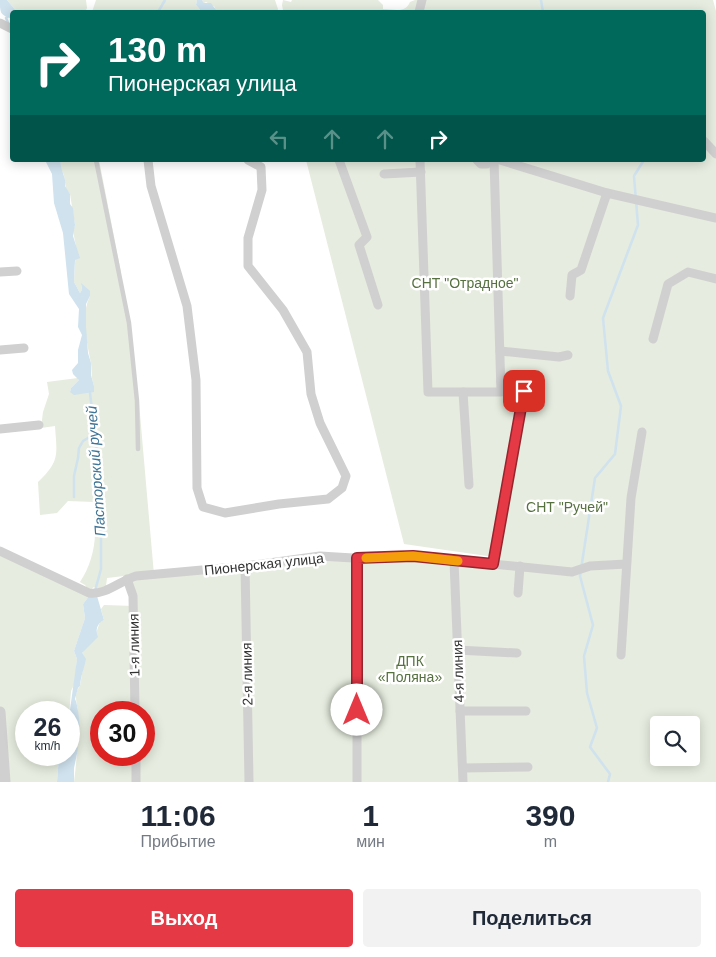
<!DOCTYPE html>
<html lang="ru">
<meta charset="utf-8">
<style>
body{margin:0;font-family:Helvetica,sans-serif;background:#f2f2f3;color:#1f2937;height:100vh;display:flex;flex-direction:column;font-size:19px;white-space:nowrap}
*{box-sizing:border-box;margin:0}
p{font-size:16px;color:#747a83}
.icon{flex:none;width:28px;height:28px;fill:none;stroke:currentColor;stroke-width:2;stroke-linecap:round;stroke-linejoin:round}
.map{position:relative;height:782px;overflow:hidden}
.details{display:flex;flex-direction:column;background:#fff;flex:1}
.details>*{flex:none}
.hud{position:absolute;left:10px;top:10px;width:696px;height:152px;border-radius:5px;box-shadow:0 2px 12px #0003;background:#00695c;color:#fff;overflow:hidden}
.buttons{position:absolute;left:650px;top:716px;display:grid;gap:10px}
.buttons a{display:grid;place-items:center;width:50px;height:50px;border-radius:5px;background:#fff;box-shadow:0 2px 12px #0003;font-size:25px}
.speed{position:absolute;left:15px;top:701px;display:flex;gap:10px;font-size:25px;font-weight:700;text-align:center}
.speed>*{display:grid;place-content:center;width:65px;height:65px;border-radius:50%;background:#fff;box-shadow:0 2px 12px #0003;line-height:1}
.speed small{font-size:12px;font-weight:400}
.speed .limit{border:8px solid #d22;background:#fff;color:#111}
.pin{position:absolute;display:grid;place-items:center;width:42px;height:42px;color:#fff;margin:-21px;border-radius:10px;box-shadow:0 2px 8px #0006}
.me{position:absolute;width:55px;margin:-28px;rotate:0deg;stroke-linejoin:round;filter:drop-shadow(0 0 4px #0008)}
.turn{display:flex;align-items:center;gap:18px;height:105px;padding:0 15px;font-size:22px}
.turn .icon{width:65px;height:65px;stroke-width:2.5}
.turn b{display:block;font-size:35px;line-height:42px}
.lanes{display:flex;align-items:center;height:48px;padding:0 15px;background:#0003;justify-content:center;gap:25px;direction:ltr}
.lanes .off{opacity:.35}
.eta{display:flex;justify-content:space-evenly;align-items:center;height:85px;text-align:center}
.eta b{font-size:30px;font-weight:800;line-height:35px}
.button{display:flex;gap:10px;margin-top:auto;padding:10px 15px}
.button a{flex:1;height:58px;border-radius:5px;background:#e63946;color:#fff;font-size:20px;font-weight:800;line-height:58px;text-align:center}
.button a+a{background:#f2f2f3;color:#1f2937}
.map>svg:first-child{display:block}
.green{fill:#e6ecdf;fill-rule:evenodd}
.water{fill:#cfe2ee}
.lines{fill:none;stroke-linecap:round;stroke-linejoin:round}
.stream{stroke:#cfe2ee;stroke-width:2.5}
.service{stroke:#d0d0d0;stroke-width:4.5}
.minor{stroke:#d0d0d0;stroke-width:9}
.tertiary{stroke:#d0d0d0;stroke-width:11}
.route-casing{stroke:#96252e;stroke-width:12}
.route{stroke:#e63946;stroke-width:9}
.slow{stroke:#f59e0b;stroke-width:9}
.labels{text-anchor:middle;stroke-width:5;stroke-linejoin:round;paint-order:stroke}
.park-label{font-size:14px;fill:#56703f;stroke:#fff}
.street-label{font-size:14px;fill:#333;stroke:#fff}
.water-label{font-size:15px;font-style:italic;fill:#3f7597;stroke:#fff}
</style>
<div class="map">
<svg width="716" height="782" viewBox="0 0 716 782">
<rect width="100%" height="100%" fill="#fff"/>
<g class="green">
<polygon points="7,0 86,0 87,8 85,12 17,12"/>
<polygon points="96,0 197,0 196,5 202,12 92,12"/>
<polygon points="202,0 275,0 278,9 277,12 212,12 215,7 206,2 204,3"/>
<path d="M283,0L291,2L292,0H378L383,5V9C393,9 405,14 410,2L415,0H713L716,11V782H74C77,758 79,736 78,712C77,702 73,694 80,686L83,668L82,653L96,633L100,622L104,620L101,609L104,605L133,606L124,576L107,578L106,586L97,589L94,587L89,591L85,585L80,582C89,569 95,550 95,533C95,523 94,512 94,502L68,501L57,513L40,515L38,482C60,461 57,455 55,426L41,428L43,412L49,394L47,382L78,378L79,380L71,388L70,392L94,386C91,377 92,371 91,363C87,342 80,316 90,296L81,284L82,290L80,293L74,282L76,246L73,231L75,225L70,194L66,189L64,175L60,167L61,160H99L120,267L139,403L154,575L320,556H413L494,564V557L404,544L306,160H704V12H287L283,10L282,5ZM101,712H144V755H101ZM659,725H691V758H659Z"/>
<polygon points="0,551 89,596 83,604 85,618 74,651 77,659 75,683 71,691 69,717 69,712 26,712 26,755 59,755 57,782 0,782"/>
</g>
<g class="water">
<path d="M0,0H7L17,12H12V19C0,14 0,14 0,0Z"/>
<polygon points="197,0 202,0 204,3 211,3 216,10 212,12 202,12 196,5"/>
<path d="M45,160H61C59,169 67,177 65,186L70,194V204L73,208L75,225L73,236L80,258L75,260L74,282L80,293L82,290L81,283L90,291V296L86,304V327L88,353L91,363V375L94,386V392L74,395L70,392L71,388L79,380L73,374L72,370L78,363V350L82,335L78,327L79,309L69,294L63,233L54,203L52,174Z"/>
<path d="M89,596H97L104,620C97,623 95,631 98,637L82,653L86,659C84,669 81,675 80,686L78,688L75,699C78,704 81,730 79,736L80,739L77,743L78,749L74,768V782H57L59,755H69V717L77,659L74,651L85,618L83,604Z"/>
</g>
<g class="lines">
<g class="stream">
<polyline points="541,0 543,12"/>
<polyline points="158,12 165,0"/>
<polyline points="9,25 6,18 10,14"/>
<polyline points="90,393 97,451 101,516 101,569 95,591"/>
<polyline points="74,497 74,476 78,458 79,448 83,441 93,435 96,436"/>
<polyline points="608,782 610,774 590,747 597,728 587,693 584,656 593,625 580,576 595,478 615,454 621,406 608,371 603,318 638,225 634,176 644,160"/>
</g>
<polyline class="service" points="96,160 129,323 137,401 138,449"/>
<g class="minor">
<polyline points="419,12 422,0"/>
<polyline points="0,23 12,29"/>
<polyline points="704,141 716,154"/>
<polyline points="148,160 151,186 187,306 196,380 197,488 203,507 225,513 279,504 328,499 342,488 346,476 320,423 311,394 307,352 283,310 248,266 248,238 262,190 261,167 248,160"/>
<polyline points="339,160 367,237 359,245 378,305"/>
<polyline points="420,160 428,392 501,392 494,160"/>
<polyline points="477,160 481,164 487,164 490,160"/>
<polyline points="500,160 607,193 716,218"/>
<polyline points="384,174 421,172"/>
<polyline points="0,272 17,271"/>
<polyline points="570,296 572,275 581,270 607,193"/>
<polyline points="653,339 668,284 688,272 716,279"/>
<polyline points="0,350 24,348"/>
<polyline points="500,351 559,357 568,355"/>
<polyline points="463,392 469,485"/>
<polyline points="0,429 39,425"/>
<path d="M0,551L89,593C106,595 120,581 136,576L246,566L320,556L353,558L413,556L572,572L590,566L626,564"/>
<polyline points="357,558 357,782"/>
<polyline points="454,561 463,782"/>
<polyline points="493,564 524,391 501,382"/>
<polyline points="245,566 249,782"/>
<polyline points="127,579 133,596 135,712"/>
<polyline points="518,593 520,566"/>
<polyline points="457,650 517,653"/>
<polyline points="621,655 631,498 642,432"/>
<polyline points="460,711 526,711"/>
<polyline points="136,755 136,782"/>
<polyline points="463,768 528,767"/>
</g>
<polyline class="tertiary" points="0,712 5,782"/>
</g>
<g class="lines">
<defs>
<polyline id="route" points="357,710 357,558 413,556 493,564 524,391"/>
</defs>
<use href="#route" class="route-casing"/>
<use href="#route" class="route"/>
<polyline class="slow" points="366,558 413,556 458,561"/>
</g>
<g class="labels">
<g class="park-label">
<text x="465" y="288">СНТ "Отрадное"</text>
<text x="567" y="512">СНТ "Ручей"</text>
<text x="410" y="666">ДПК<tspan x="410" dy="16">«Поляна»</tspan></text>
</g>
<g class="street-label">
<text transform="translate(264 564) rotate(-6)" y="5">Пионерская улица</text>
<text transform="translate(134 645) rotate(-91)" y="5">1-я линия</text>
<text transform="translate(458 671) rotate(-92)" y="5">4-я линия</text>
<text transform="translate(247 674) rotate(-91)" y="5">2-я линия</text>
</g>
<g class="water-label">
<text transform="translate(96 471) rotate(-94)" y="5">Пасторский ручей</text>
</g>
</g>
</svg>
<div class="buttons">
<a><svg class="icon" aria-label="search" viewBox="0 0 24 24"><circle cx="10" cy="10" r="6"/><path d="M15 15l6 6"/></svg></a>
</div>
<div class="speed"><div>26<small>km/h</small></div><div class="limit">30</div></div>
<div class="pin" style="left:524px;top:391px;background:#d93025"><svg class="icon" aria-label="arrive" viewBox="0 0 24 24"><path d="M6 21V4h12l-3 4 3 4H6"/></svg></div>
<svg class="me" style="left:357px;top:710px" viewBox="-20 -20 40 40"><circle r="19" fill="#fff"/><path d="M0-13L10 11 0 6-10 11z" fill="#e63946"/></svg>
<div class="hud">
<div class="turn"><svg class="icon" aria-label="right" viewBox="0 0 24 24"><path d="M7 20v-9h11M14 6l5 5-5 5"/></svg><div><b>130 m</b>Пионерская улица</div></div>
<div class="lanes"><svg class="icon off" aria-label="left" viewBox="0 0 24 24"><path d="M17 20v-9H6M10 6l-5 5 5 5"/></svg><svg class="icon off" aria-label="ahead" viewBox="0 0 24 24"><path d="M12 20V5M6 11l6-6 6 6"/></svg><svg class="icon off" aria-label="ahead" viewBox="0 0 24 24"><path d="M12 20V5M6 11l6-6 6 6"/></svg><svg class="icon" aria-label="right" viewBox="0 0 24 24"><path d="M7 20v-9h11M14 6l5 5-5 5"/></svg></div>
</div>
</div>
<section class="details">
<div class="eta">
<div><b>11:06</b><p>Прибытие</p></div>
<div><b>1</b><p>мин</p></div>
<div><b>390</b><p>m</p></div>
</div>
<div class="button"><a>Выход</a><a>Поделиться</a></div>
</section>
